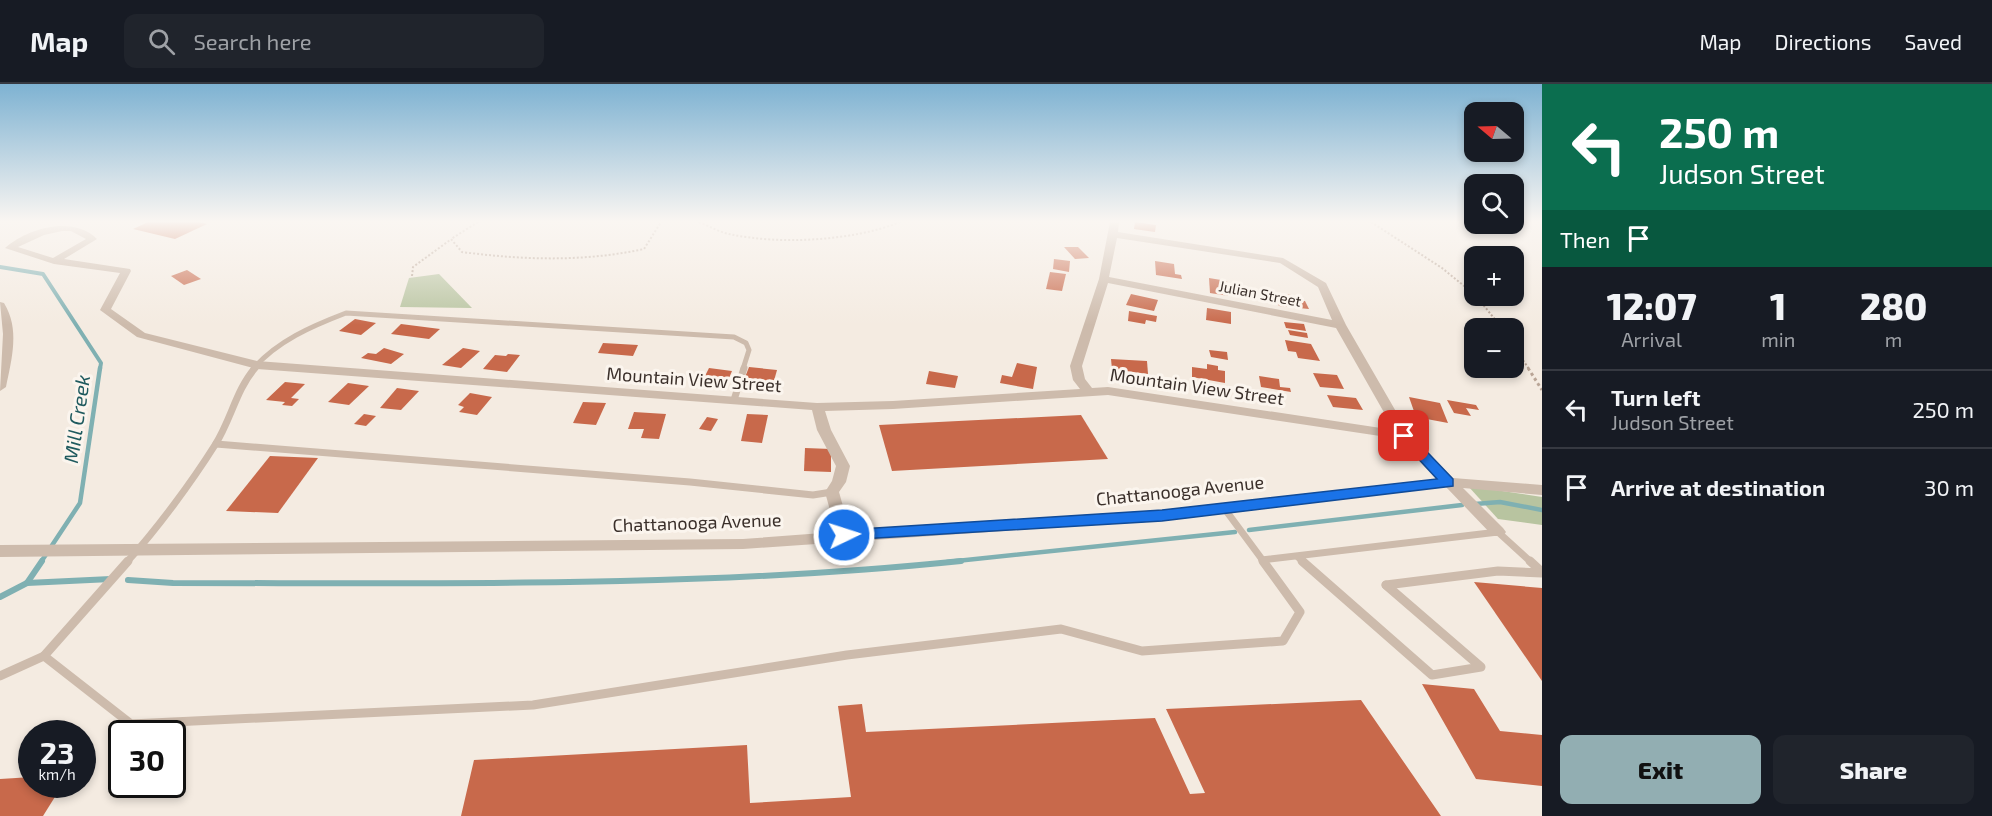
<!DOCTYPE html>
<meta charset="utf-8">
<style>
body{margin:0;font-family:"Exo 2",sans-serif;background:#20242c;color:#f1f3f6;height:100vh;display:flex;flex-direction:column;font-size:22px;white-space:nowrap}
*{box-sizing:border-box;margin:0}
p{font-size:20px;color:#9ea1a6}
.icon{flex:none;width:33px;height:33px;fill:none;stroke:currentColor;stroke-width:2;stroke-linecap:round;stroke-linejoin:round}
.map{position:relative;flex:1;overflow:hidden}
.panel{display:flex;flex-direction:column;background:#171b24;width:450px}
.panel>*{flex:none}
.banner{background:#0b6e4f;color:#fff;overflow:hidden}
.needle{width:39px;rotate:289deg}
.buttons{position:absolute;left:1464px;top:18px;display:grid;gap:12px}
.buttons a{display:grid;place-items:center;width:60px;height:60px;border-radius:12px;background:#171b24;box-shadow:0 3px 9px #0003;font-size:30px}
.speed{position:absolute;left:18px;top:636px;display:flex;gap:12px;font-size:30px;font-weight:700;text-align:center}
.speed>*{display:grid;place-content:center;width:78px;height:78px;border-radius:50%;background:#171b24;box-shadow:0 3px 9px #0003;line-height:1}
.speed small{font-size:15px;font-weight:400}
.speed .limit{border:3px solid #111;border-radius:9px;background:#fff;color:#111}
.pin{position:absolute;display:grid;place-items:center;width:51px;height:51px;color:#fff;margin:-26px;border-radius:12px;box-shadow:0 3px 9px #0006}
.me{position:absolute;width:66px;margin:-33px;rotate:86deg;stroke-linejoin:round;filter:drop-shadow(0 0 4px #0008)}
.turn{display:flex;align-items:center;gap:21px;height:126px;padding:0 18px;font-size:27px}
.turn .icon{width:78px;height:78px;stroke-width:2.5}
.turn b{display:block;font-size:42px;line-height:51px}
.then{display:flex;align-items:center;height:57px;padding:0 18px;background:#0003;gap:12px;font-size:22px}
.eta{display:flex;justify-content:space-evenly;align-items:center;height:102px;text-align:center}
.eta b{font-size:36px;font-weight:800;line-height:42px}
.button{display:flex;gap:12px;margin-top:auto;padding:12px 18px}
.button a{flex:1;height:69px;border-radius:12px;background:#92aeb2;color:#111;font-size:24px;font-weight:800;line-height:69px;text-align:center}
.button a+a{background:#20242c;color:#f1f3f6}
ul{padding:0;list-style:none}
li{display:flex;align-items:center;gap:18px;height:78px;padding:0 18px;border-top:2px solid #363941}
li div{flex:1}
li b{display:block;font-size:22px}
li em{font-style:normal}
header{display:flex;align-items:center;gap:36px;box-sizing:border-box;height:84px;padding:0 30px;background:#171b24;border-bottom:2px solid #363941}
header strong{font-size:28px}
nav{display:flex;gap:33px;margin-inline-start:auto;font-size:21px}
.search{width:420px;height:54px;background:#20242c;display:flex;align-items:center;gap:15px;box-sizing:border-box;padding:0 21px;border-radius:12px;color:#9ea1a6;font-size:22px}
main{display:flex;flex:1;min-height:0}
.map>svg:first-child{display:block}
.green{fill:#b8c4a0}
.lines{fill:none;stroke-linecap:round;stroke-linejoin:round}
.stream-far2{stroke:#7fb0b2;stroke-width:4}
.stream-far1{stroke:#7fb0b2;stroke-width:4.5}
.stream{stroke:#7fb0b2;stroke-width:6}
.building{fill:#c8694b}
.path-far1{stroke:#b9a596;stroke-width:2;stroke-dasharray:2 2;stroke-linecap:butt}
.path{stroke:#b9a596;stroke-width:3;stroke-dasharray:3 3;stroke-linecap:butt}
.lane-far2{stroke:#cdbbac;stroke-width:5}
.lane-far1{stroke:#cdbbac;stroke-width:7}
.lane{stroke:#cdbbac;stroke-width:9}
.street{fill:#cdbbac;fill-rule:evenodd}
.route{fill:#1a73e8;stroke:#114b97;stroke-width:1.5}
.labels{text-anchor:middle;stroke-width:6;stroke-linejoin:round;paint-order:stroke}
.far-street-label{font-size:15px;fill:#3b302b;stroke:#fbf5ee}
.street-label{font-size:18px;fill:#3b302b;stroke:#fbf5ee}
.water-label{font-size:20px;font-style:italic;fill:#1f5a5e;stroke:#fbf5ee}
</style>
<header>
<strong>Map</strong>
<div class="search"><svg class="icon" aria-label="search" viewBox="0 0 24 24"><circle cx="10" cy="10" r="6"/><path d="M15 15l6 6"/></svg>Search here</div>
<nav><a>Map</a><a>Directions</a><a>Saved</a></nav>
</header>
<main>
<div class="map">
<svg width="1542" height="732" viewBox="0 0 1542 732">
<rect width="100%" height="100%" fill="#f4ebe1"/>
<g class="green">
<polygon points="439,190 472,224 400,223 409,194"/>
<polygon points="1468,402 1542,413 1542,441 1498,435"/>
</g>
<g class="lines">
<polyline class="stream-far2" points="0,183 43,190 101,279 100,285"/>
<g class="stream-far1">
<polyline points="1475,420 1500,418 1542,426"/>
<polyline points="1249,446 1462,421"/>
<polyline points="41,478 80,419 100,284"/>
<polyline points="947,478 1235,448"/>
</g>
<g class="stream">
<path d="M128,496L173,499C435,499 700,504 961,477"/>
<polyline points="27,499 111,495"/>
<polyline points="0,513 27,499 42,477"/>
</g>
</g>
<g class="building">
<polygon points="148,138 199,138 207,140 175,155 133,145"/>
<polygon points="1135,138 1156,141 1155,148 1134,145"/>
<polygon points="1064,163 1078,163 1089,174 1075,175"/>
<polygon points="1054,175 1070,177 1069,188 1053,185"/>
<polygon points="1155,177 1174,180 1175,190 1181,191 1182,195 1156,191"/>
<polygon points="187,186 201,195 184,201 171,192"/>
<polygon points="1050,188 1066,190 1062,207 1046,205"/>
<polygon points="1209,194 1227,197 1229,212 1210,209"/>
<polygon points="1267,209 1292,211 1294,216 1305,217 1309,225 1279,222 1275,214 1269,214"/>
<polygon points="1131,210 1158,216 1154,227 1126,221"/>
<polygon points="1207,224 1231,228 1231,240 1206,236"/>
<polygon points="1129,227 1157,232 1156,238 1146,236 1145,240 1128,237"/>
<polygon points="355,235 376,239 361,251 339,247"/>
<polygon points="1284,238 1304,240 1306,247 1286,244"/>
<polygon points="401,240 440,245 429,255 391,250"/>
<polygon points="1288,246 1307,249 1308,254 1290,251"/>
<polygon points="1285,256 1311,260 1320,277 1298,274 1296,268 1288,267"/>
<polygon points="603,259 638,261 633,272 598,269"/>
<polygon points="384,264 404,270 391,280 361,274 368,269 376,270"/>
<polygon points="463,264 480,267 461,284 442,281"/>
<polygon points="1209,266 1227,268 1228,276 1211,273"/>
<polygon points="508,270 520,271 507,288 483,285 495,271 506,272"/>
<polygon points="1111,275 1147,277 1148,290 1112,285"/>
<polygon points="1017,279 1037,283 1033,305 1000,299 1002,291 1012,293"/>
<polygon points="1207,280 1218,282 1218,286 1225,287 1225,299 1192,293 1192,283 1207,285"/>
<polygon points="749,283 777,286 772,304 742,301"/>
<polygon points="709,284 732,287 727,299 703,296"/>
<polygon points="929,287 958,292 955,304 926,300"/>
<polygon points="1313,289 1337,291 1344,305 1320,303"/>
<polygon points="1259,292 1279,295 1280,303 1290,304 1291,308 1261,303"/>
<polygon points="285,298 305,300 291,314 299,315 292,322 282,321 285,318 266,316"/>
<polygon points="348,299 369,302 349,321 328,318"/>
<polygon points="397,304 419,307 401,326 380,324"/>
<polygon points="470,309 492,313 477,331 459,328 464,323 458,321"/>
<polygon points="1327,311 1356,314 1363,326 1333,323"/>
<polygon points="1409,313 1440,319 1448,339 1416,333"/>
<polygon points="1447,316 1476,321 1479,326 1466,324 1471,332 1454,329"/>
<polygon points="583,318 606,319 596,341 573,339"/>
<polygon points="634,328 666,330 659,355 641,354 644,345 628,345"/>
<polygon points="364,330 376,332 366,342 354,340"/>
<polygon points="747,330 768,331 762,359 741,357"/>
<polygon points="1081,331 1108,375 892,387 879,341"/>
<polygon points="707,333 718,335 711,347 699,345"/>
<polygon points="805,364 831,365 831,388 804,387"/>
<polygon points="270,372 318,374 278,429 226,427"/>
<polygon points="1474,498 1542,504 1542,597"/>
<polygon points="1422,600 1474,605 1500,647 1542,651 1542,702 1476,695"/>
<polygon points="1361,616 1441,732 461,732 474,676 747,661 750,719 851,713 838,622 862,620 866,648 1155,634 1190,710 1205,709 1166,625"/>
<polygon points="32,693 32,700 63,700 43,732 0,732 0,695"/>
</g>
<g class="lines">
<g class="path-far1">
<path d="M478,138L451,155L462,168C524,176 583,178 644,165L661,138"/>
<path d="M699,138C709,142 719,148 729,150C779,161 853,157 900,138"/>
<polyline points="1371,138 1442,184 1474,210"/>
<polyline points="412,192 413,183 450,156"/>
<polyline points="1476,212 1502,244"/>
<polyline points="1514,263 1529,285"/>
</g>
<polyline class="path" points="1528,284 1542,306"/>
<path class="lane-far2" d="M253,285C277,257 312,242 346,229L734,253L746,259L749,266L743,285"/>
<g class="lane-far1">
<polyline points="734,316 744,284"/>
<polyline points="216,360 690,398 813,411 832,408"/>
<polyline points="1224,424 1264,478"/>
<polyline points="1298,473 1304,478"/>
<polyline points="1262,476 1498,448 1531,478"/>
<path d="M127,478C157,445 191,399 215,361C231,336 236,306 255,284"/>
</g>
<g class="lane">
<polyline points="1302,477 1432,591 1481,583 1386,501"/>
<polyline points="1530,477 1542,488"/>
<polyline points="1386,501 1498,487 1542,489"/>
<polyline points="44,572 131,640 533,621 847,571 1061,545 1142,567 1283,557 1300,528 1263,477"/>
<polyline points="0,592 44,572 128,477"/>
</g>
<g class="street">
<path d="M1110,138H1119L1118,148L1283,174L1326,199L1346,241L1409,350L1453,394L1542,401V411L1463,404L1503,444L1506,448L1503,452H1493L1446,403L1162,436L743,465L0,473V461L743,455L836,448L825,408L832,397L836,382L817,346L812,326L257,285L137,253L100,226L120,189L54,180L5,164C28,144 73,131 97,155L64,175L130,185L131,187L111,225L145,249L257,277L817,319L893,317L1080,305L1073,296L1070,282L1099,195ZM62,147H71L86,155L53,174L18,163L44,151ZM1117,154L1280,179L1318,203L1332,236L1109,193ZM1108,199L1336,244L1394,346L1108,303L1092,304L1085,295L1082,282ZM1108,311L1400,355L1438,395L1162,426L850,447L839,408L846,398L850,382L831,346L825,327L893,325Z"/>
<path d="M0,218L4,219C20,245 12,274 6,303L0,307L3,250Z"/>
</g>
</g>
<linearGradient id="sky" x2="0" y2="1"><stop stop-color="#7eb2d2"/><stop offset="0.57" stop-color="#faf6f2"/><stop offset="1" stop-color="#faf6f2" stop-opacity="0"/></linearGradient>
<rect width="1542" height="241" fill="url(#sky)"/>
<polygon class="route" points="1404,348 1409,349 1453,395 1453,402 1162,437 844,456 836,451 844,446 1162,426 1437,395 1400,355 1398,352"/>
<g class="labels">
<g class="far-street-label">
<text transform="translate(1260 210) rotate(11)" y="5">Julian Street</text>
</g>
<g class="street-label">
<text transform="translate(694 296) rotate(4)" y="6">Mountain View Street</text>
<text transform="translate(1197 303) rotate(8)" y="6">Mountain View Street</text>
<text transform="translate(1180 407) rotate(-6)" y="6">Chattanooga Avenue</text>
<text transform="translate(697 439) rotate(-2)" y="6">Chattanooga Avenue</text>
</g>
<g class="water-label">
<text transform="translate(77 335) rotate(-82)" y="7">Mill Creek</text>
</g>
</g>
</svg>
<div class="buttons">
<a><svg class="needle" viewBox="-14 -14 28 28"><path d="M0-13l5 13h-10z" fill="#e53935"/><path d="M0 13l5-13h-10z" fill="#9ea1a6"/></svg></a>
<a><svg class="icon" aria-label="search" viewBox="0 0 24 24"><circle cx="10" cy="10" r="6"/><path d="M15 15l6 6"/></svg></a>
<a>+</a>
<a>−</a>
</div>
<div class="speed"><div>23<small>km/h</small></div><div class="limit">30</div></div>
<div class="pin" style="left:1404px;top:352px;background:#d93025"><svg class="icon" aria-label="arrive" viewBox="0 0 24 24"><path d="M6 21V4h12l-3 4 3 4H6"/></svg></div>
<svg class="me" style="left:844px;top:451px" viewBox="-20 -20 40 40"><circle r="17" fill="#1a73e8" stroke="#fff" stroke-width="3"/><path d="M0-11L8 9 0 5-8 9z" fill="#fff"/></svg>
</div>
<section class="panel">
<div class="banner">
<div class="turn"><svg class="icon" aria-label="left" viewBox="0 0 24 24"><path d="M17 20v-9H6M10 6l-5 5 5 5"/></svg><div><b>250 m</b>Judson Street</div></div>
<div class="then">Then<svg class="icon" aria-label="arrive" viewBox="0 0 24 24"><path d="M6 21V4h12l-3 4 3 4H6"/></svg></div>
</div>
<div class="eta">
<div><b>12:07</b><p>Arrival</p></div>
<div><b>1</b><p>min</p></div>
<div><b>280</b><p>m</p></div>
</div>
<ul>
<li><svg class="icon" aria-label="left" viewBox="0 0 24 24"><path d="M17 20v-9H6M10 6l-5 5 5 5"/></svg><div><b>Turn left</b><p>Judson Street</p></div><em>250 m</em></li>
<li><svg class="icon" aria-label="arrive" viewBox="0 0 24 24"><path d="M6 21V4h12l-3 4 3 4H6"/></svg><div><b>Arrive at destination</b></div><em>30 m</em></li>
</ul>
<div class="button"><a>Exit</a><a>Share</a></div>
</section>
</main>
